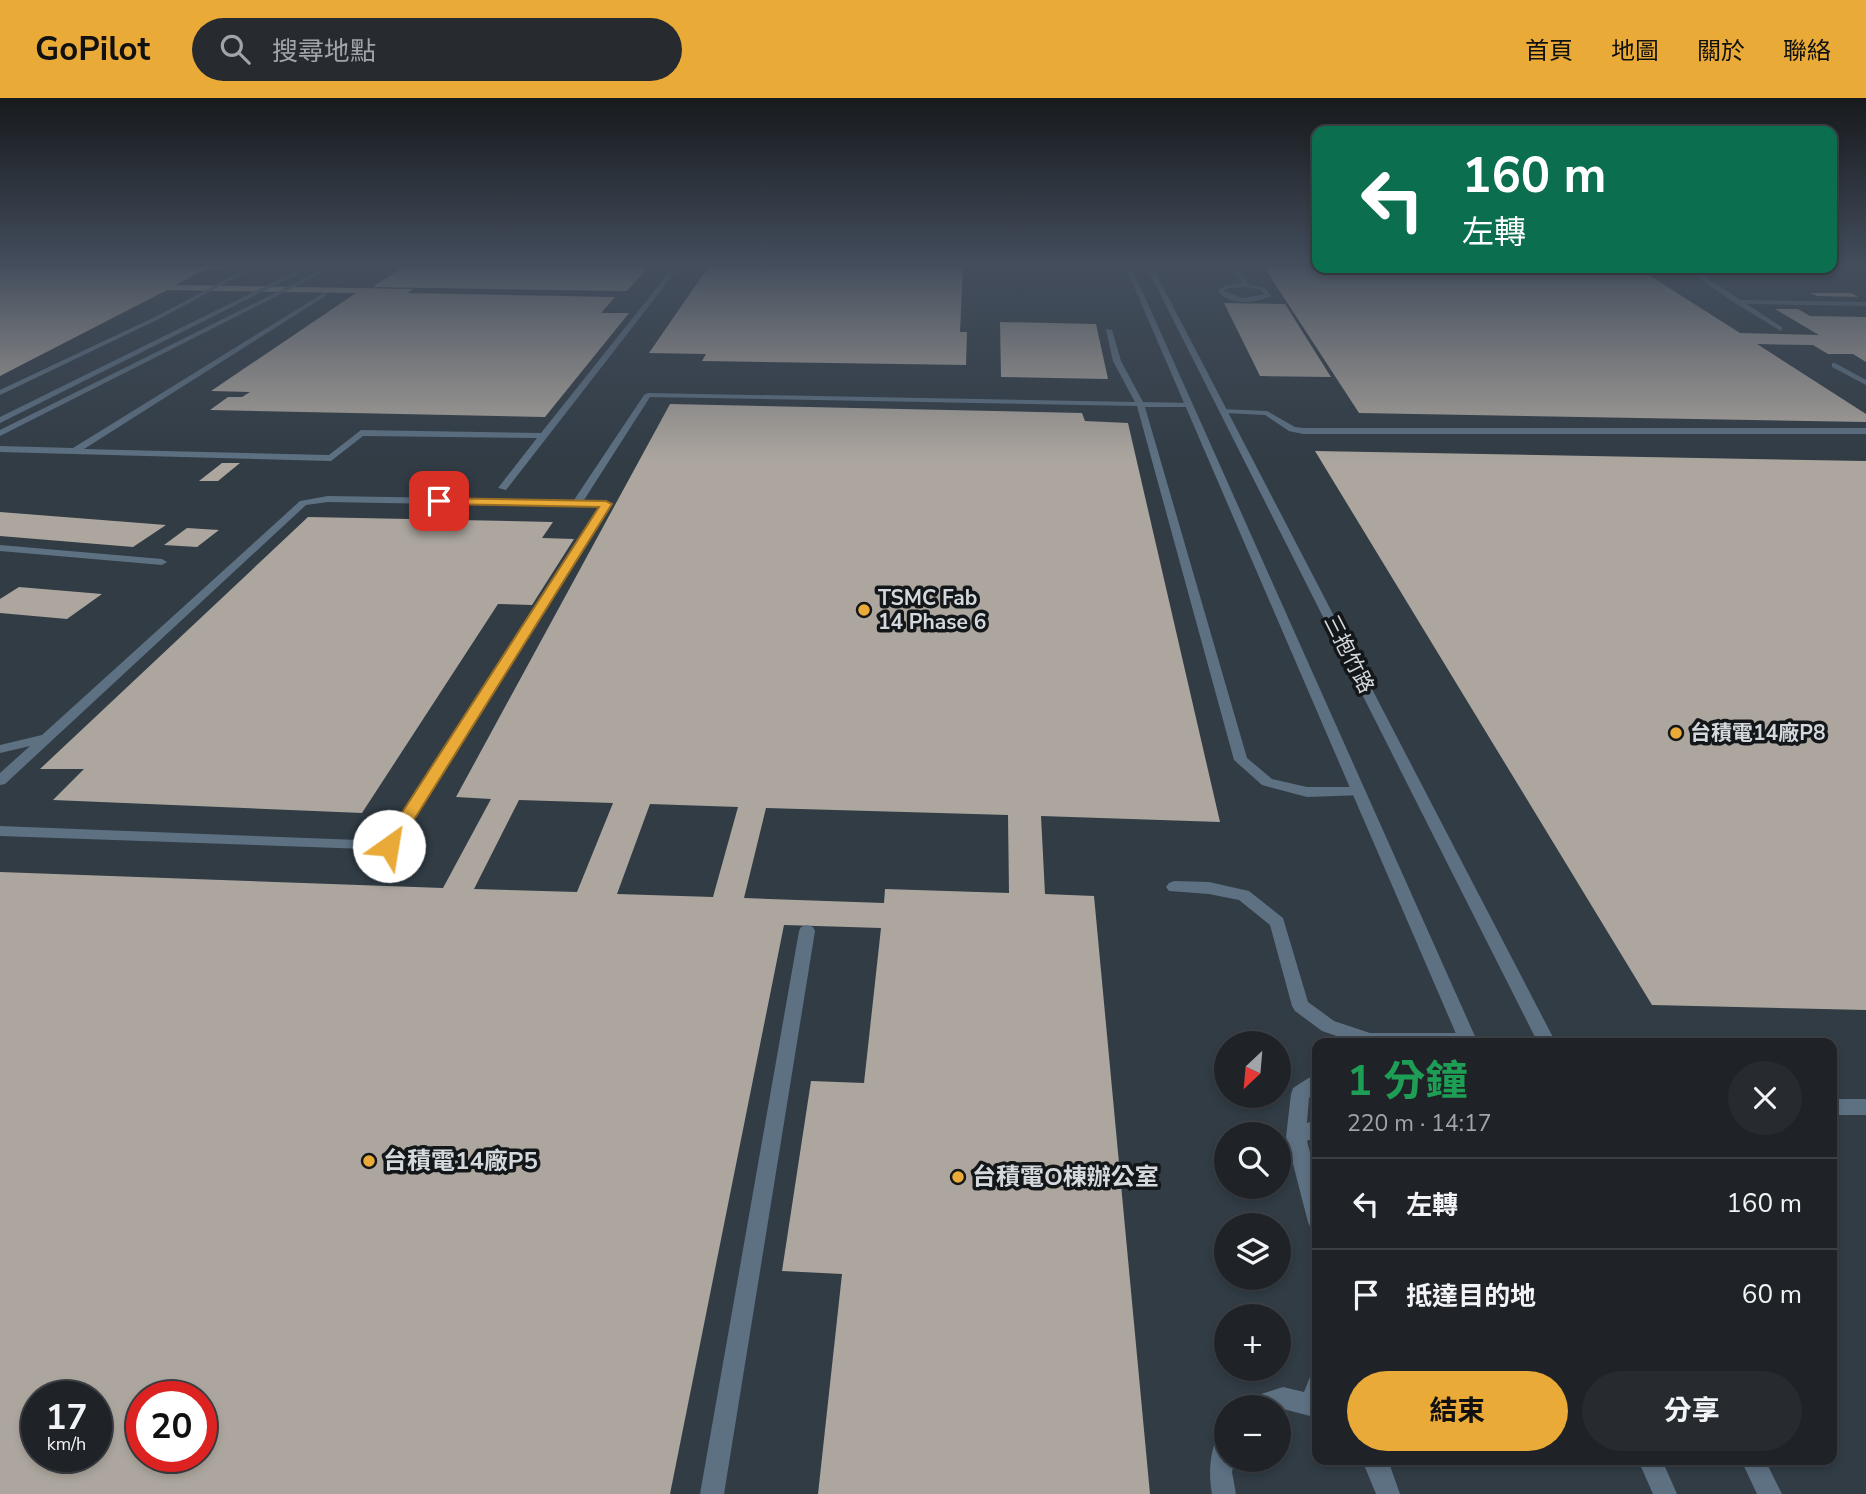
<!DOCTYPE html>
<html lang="zh-TW">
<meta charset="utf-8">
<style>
body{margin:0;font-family:"Nunito Sans","Noto Sans TC",sans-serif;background:#272b30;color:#f1f3f6;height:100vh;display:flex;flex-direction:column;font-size:26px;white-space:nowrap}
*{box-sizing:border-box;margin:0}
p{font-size:23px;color:#a1a4a8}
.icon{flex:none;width:38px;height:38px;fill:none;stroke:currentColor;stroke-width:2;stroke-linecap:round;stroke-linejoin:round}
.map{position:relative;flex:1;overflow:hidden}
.panel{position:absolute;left:1312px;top:940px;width:525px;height:427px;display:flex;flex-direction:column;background:#1f2328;border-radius:14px;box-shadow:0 4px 10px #0003,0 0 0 2px #3c4045}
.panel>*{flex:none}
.hud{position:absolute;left:1312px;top:28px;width:525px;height:147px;border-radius:14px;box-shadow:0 4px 10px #0003,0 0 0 2px #3c4045;background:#0b6e4f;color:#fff;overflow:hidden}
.needle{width:46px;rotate:206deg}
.controls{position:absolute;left:1214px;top:933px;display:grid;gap:14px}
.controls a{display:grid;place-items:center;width:77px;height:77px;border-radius:50%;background:#1f2328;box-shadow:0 4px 10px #0003,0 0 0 2px #3c4045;font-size:35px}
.speed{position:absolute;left:21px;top:1283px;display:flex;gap:14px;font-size:35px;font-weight:700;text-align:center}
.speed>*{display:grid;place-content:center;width:91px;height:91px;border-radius:50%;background:#1f2328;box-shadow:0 4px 10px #0003,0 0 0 2px #3c4045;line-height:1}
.speed small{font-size:18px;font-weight:400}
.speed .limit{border:10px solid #d22;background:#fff;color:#111}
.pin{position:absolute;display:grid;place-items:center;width:60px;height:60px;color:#fff;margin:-30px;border-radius:14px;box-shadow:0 4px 10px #0006}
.me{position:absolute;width:77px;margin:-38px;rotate:32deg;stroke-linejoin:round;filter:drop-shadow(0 0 5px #0008)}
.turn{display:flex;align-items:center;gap:24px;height:147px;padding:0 35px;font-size:32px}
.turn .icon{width:91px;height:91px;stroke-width:2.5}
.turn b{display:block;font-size:49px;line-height:60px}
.round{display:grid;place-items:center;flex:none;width:74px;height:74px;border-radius:37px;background:#272b30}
.overview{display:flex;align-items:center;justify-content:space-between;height:119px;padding:0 35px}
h1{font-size:42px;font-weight:700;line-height:52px;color:#1e9e55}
.action{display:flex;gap:14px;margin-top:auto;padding:14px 35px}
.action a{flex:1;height:80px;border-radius:42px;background:#eaaa38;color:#111;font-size:28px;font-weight:700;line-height:80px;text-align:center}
.action a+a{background:#272b30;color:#f1f3f6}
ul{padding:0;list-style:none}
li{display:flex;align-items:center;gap:21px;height:91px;padding:0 35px;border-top:2px solid #3c4045}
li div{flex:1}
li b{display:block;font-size:26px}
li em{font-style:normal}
header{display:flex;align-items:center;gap:42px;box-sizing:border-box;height:98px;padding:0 35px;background:#eaaa38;color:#111}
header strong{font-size:33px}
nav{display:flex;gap:38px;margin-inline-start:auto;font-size:24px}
.search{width:490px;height:63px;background:#272b30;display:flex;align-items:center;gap:18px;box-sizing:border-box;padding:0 24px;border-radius:38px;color:#a1a4a8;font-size:26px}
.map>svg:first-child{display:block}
.built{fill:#313c45;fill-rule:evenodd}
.building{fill:#aca69e;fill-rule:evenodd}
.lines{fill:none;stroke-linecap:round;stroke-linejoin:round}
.lane{fill:#5d7183;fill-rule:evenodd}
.street{fill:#5d7183;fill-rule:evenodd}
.route{fill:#eaaa38;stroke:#986e24;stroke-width:2}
.poi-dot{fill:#eaaa38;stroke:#141719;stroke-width:2.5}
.labels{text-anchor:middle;stroke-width:7;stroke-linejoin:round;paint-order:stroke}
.poi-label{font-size:21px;font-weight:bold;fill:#d5d9dd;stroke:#141719;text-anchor:start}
.street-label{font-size:21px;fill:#d5d9dd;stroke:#141719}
.near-poi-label{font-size:24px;font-weight:bold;fill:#d5d9dd;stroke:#141719;text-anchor:start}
</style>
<header>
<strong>GoPilot</strong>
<div class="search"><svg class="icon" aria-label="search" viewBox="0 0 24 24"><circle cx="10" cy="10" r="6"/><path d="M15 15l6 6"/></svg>搜尋地點</div>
<nav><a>首頁</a><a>地圖</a><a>關於</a><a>聯絡</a></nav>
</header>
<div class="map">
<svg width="1866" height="1396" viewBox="0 0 1866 1396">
<rect width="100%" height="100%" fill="#292f35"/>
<path class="built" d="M0,168H1318V170L1866,168V1396H0ZM1227,945H1279V998H1227ZM1318,945H1832V1362H1318ZM1227,1036H1279V1088H1227ZM1227,1127H1279V1180H1227ZM1227,1218H1279V1270H1227ZM37,1298H96V1358H37ZM142,1298H201V1358H142ZM1227,1309H1279V1362H1227Z"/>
<g class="building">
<polygon points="0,168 227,168 218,172 205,172 175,187 413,191 407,195 615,199 601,215 629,215 545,319 210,312 228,299 242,299 250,294 211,293 356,195 167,192 0,278"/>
<polygon points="404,168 649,168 627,193 373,189"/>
<polygon points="709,168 963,168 960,234 967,234 966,267 702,263 706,256 649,255"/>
<polygon points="1264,169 1644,174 1740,235 1819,237 1775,211 1798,211 1810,218 1866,219 1866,264 1853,256 1828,256 1813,247 1757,246 1866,316 1866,324 1359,315"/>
<polygon points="1810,195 1851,195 1858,199 1817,198"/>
<polygon points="1224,205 1285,206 1331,279 1260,278"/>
<polygon points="1000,224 1096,226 1108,281 1001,279"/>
<path d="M670,306L1082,315L1085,323L1128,325L1220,724L1041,718L1045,796L1094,798L1150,1396H818L842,1176L782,1173L811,983L864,985L881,830L784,827L670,1396H0V774L443,790L491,701L456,699ZM519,702L613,705L577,794L474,791ZM650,706L738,709L713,799L617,796ZM766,710L1008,717L1009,795L885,791L884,805L744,800ZM37,1298H96V1358H37ZM142,1298H201V1358H142Z"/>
<polygon points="1315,353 1866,363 1866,912 1652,907"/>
<polygon points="222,365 240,365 218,383 199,383"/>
<polygon points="0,414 166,427 133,449 0,438"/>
<polygon points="308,419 553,424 542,440 574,441 532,507 498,506 362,715 53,702 84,671 40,671"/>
<polygon points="187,430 219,432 197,449 164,447"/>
<polygon points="19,489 102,496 67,521 0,515 0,501"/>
</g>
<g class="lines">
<g class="lane">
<polygon points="251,168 258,168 161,220 0,297 0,292 157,218"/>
<polygon points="674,168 680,168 506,392 498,390 537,340 363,338 331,363 0,354 0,348 73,350 325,194 327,197 84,351 329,357 361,332 541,335"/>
<path d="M1231,168H1237L1248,186L1265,190L1271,198C1256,206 1226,208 1218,192L1226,187L1242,185ZM1246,189L1261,192L1265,196L1243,200L1224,193L1229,190Z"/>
<polygon points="1684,170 1691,170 1741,202 1866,204 1866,208 1747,206 1783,230 1781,233 1735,205"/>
<polygon points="1106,231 1112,232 1121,263 1143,304 1189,305 1193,307 1189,309 1145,309 1247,660 1272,681 1307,689 1359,689 1364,691 1366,694 1364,697 1307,699 1262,687 1234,662 1137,308 650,299 584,402 606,403 611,406 394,752 0,738 0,728 385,743 599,409 328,404 306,407 5,686 0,687 0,675 30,648 0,655 0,647 42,637 300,403 328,398 574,402 644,297 648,295 1135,304 1113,263"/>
<polygon points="1835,265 1866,282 1866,287 1832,269 1832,265"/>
<polygon points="1222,311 1267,313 1295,329 1303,330 1866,330 1866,336 1303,336 1289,333 1265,317 1225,315 1222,315"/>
<polygon points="0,447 162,461 167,464 162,467 0,453"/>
<polygon points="1174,783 1209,784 1249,793 1283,820 1308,904 1334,923 1370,935 1468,935 1474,937 1477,942 1475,945 1357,945 1322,933 1295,913 1292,908 1270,827 1239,802 1209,796 1169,793 1166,789 1169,785"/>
<polygon points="807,827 813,829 815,833 724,1396 700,1396 799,833 801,829"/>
<polygon points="1318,974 1318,993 1309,1000 1307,1025 1318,1021 1318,1038 1307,1043 1318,1085 1318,1134 1311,1131 1308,1124 1286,1039 1291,996 1293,990"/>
<polygon points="1318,1276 1318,1320 1283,1311 1279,1313 1279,1309 1242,1309 1246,1301 1283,1289 1304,1294 1310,1279"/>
<path d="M1227,1329V1362H1235L1232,1374L1236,1396H1212C1208,1374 1210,1354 1219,1333Z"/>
<polygon points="1362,1362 1388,1362 1400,1396 1376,1396"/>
</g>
<g class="street">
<polygon points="329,168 336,168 0,338 0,332"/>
<polygon points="1125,168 1131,168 1478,945 1460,945"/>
<polygon points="1146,168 1152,168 1556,945 1538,945"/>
<polygon points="304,169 306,172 0,325 0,319"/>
<rect x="1832" y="1001" width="34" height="16"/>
<polygon points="1638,1362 1662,1362 1677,1396 1653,1396"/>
<polygon points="1741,1362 1765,1362 1782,1396 1757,1396"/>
</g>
</g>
<linearGradient id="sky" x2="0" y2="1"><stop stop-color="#171a1d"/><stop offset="0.46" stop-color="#434d5c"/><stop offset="1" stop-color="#434d5c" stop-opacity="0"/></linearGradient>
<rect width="1866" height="363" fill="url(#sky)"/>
<polygon class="route" points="435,400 606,403 612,406 395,752 389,754 381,748 383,744 599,409 439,406 433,403"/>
<g class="poi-dot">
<circle cx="864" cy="512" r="7"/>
<circle cx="1676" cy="635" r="7"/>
<circle cx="369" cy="1063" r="7"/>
<circle cx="958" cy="1079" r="7"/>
</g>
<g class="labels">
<g class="poi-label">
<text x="878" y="507">TSMC Fab<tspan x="878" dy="24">14 Phase 6</tspan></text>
<text x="1690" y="642">台積電14廠P8</text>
</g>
<g class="street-label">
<text transform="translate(1349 556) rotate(63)" y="7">三抱竹路</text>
</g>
<g class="near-poi-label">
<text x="383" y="1071">台積電14廠P5</text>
<text x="972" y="1087">台積電O棟辦公室</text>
</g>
</g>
</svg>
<div class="controls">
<a><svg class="needle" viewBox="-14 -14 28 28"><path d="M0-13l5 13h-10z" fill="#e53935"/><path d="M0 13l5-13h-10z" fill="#a1a4a8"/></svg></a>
<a><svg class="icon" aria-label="search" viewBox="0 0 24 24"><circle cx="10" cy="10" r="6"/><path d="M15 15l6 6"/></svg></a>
<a><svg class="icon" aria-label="layers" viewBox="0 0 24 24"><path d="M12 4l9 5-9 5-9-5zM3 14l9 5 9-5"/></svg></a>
<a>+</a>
<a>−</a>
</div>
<div class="speed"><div>17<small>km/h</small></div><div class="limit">20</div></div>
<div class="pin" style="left:439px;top:403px;background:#d93025"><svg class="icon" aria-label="arrive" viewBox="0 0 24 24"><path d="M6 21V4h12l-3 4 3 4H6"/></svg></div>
<svg class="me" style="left:389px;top:748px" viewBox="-20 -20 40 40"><circle r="19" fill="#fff"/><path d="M0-13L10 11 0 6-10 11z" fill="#eaaa38"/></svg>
<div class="hud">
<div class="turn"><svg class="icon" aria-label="left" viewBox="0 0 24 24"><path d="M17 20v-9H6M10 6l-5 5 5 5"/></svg><div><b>160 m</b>左轉</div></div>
</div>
<section class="panel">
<div class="overview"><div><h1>1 分鐘</h1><p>220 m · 14:17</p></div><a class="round"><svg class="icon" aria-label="close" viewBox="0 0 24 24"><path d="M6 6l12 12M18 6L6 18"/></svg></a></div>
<ul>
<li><svg class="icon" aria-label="left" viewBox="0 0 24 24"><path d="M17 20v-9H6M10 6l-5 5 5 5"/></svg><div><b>左轉</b></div><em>160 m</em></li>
<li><svg class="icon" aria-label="arrive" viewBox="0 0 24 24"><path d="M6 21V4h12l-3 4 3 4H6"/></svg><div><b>抵達目的地</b></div><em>60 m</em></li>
</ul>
<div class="action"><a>結束</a><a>分享</a></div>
</section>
</div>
